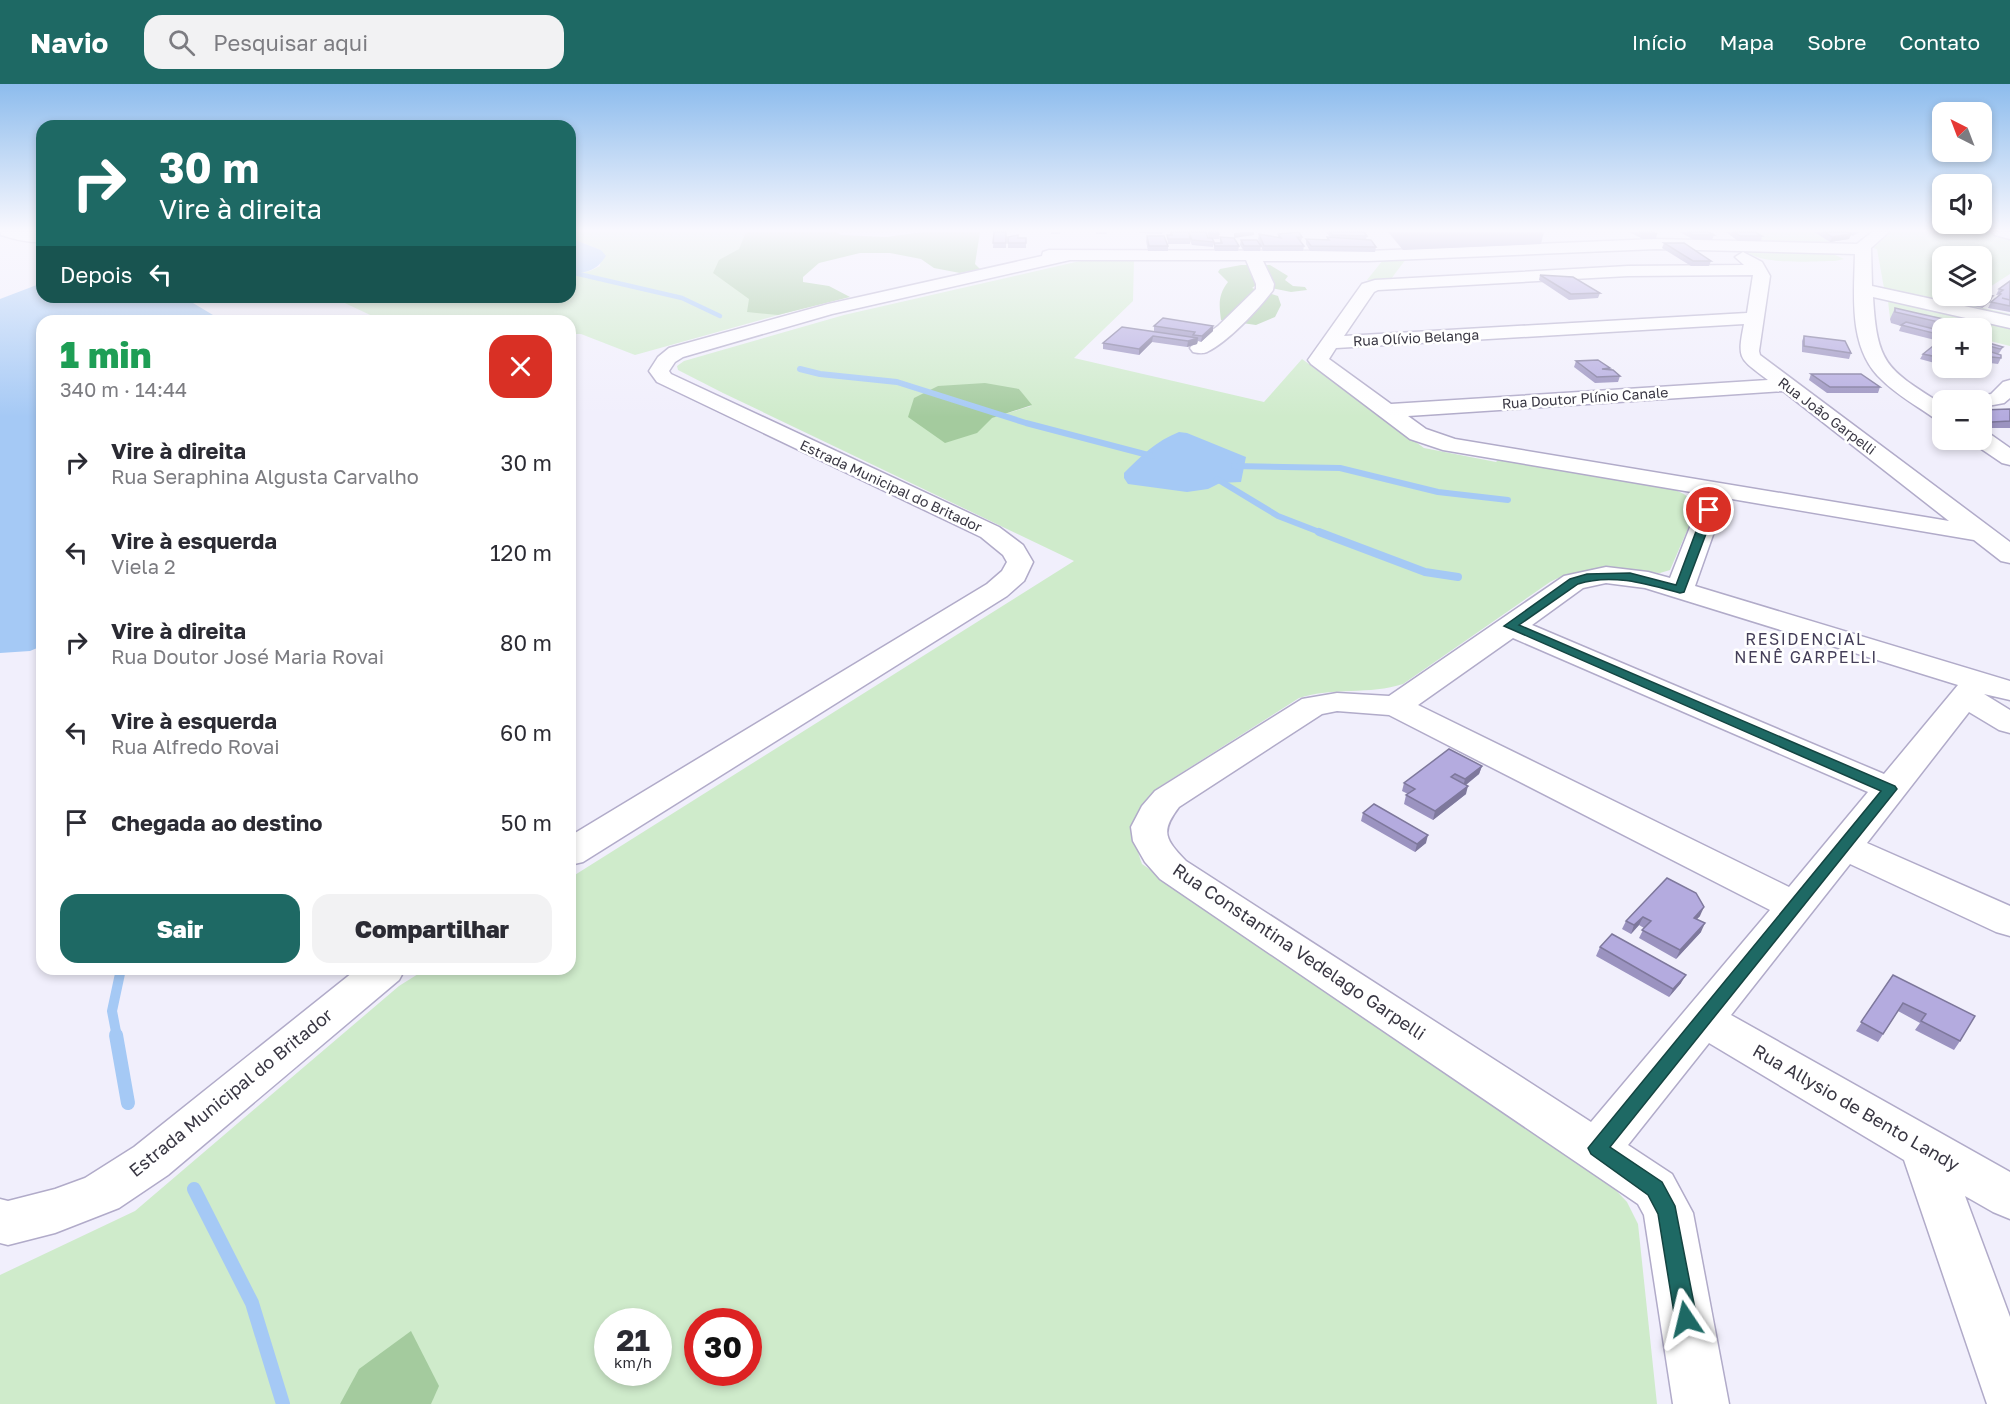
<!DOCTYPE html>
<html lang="pt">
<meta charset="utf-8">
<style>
body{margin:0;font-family:"Golos Text",sans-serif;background:#f2f2f3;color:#2b2b33;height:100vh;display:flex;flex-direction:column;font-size:22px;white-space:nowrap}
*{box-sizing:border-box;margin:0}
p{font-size:20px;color:#7c7c81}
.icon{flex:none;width:33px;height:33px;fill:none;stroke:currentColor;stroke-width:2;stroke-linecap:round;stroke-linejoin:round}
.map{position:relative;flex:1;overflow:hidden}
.details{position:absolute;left:36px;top:231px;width:540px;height:660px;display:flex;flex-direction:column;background:#fff;border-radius:18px;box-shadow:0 3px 9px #0003}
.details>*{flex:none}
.top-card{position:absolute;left:36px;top:36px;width:540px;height:183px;border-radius:18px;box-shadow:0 3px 9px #0003;background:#1e6964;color:#fff;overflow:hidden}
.needle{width:39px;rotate:318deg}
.buttons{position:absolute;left:1932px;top:18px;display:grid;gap:12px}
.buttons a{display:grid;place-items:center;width:60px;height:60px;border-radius:12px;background:#fff;box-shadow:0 3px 9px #0003;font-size:30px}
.speed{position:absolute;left:594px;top:1224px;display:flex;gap:12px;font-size:30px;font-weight:700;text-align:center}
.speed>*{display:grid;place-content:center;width:78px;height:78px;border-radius:50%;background:#fff;box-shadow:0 3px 9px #0003;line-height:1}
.speed small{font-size:15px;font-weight:400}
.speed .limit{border:9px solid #d22;background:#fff;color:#111}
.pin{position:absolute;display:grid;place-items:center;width:51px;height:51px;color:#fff;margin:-26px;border:3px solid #fff;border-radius:50%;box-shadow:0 2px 6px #0007}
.me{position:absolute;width:66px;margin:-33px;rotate:350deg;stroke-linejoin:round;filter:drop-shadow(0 0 4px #0008)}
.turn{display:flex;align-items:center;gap:21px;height:126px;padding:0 24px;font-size:27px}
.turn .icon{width:78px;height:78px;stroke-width:2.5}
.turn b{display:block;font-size:42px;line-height:51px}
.then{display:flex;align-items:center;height:57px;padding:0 24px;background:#0003;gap:12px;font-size:22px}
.round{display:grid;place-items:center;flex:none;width:63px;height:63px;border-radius:18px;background:#f2f2f3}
.summary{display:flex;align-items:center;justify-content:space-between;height:102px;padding:0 24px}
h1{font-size:36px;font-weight:800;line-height:45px;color:#1e9e55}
.action{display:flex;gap:12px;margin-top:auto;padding:12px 24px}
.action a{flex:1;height:69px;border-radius:18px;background:#1e6964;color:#fff;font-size:24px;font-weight:800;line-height:69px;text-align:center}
.action a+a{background:#f2f2f3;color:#2b2b33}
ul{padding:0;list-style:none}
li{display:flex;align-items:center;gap:18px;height:90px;padding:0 24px}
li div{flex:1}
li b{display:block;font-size:22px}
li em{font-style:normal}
header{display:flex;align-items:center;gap:36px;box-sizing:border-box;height:84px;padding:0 30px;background:#1e6964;color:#fff}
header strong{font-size:28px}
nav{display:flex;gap:33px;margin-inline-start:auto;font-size:21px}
.search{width:420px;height:54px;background:#f2f2f3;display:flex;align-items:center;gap:15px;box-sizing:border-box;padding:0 21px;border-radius:18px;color:#7c7c81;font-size:22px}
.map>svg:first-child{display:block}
.green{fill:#cfebcb;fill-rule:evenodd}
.forest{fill:#a4cb9e}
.water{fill:#a5c9f5}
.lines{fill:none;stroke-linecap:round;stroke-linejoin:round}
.stream-far4{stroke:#a5c9f5;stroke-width:4.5}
.stream-far3{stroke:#a5c9f5;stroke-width:6}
.stream-far2{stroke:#a5c9f5;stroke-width:8}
.stream-far1{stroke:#a5c9f5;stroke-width:10}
.stream{stroke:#a5c9f5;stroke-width:14}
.minor-casing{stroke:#b1abc9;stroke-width:3}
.minor{fill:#fff;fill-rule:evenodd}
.wall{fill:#9b93c0}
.shaded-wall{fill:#7e789c}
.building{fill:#b4abdf;stroke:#7e789c;stroke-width:1.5}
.route{fill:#1e6964;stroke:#144441;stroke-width:1.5}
.labels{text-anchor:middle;stroke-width:5;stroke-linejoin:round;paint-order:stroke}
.far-street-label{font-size:14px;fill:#393743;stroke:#fff}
.neighbourhood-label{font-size:16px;letter-spacing:1.5px;fill:#453f59;stroke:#fff}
.near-street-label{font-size:18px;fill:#393743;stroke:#fff}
</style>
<header>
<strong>Navio</strong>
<div class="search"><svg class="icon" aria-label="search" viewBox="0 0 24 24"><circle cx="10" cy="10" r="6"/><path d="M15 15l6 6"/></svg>Pesquisar aqui</div>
<nav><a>Início</a><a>Mapa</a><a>Sobre</a><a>Contato</a></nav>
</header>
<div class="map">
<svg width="2010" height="1320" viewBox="0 0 2010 1320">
<rect width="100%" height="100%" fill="#f1effc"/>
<g class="green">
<polygon points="570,148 758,148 800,225 635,271 581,250 570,250 570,237 383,237 332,213 570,213 570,191 590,187 600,182 601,166 570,154"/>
<polygon points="1746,148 1814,148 1830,158 1762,158"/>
<polygon points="1891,148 1988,148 2010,152 2010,190 1982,208 1982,172 1942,172 1942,212 1977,212 1966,220 2010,230 2010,236 1884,204 1877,165 1873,164"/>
<path d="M1745,166L1831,169L1844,175L1835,177C1814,177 1760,182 1745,166Z"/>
<path d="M1093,174H1134L1133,217L1074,274L1264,318L1302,275L1424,364L1496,378L1499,375L1671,404L1684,410L1695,419L1696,426L1670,486L1660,489C1624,487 1583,480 1550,498L1403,600C1370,611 1332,603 1299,614L1159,703C1129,728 1130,745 1142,780L1608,1098L1627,1118L1638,1140L1657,1320H0V1191L135,1127L399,902L426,885H570V794L1074,477L723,309L678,286L677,282L684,277L844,231ZM1019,305L1031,322L991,334ZM608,1238H658V1288H608ZM698,1238H748V1288H698Z"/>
<polygon points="1406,175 1391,195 1367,196 1383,176"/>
<polygon points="1892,216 2010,243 2010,262 1982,255 1982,244 1942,246 1890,234 1888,217"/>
</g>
<g class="forest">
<polygon points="746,148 837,148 841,151 886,153 923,148 980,148 975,180 980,185 960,189 934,184 921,175 890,169 860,169 819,179 803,193 803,198 829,202 850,213 778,231 747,228 749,215 713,189 719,176 739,165"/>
<path d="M1241,181H1270L1288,192L1285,196L1293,202L1305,203L1307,206L1291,208L1256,201L1252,204L1278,212L1281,221L1275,233L1256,241L1221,236C1219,220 1218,211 1228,198L1218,188L1220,185Z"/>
<polygon points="985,299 1019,305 1032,321 992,334 977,349 945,359 908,333 914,314 938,302"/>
<polygon points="411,1247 439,1302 431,1320 340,1320 359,1285"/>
</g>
<g class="water">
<path d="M570,154L601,166L606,172C595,188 589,187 570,191Z"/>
<polygon points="42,199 42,213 183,213 223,237 42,237 42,562 30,567 0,569 0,215"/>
<path d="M1179,348L1187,349L1246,373L1241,398L1220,399L1208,405L1187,408L1128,400L1124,394V389C1141,372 1156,357 1179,348Z"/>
</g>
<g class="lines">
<polyline class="stream-far4" points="570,188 682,214 720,232"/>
<g class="stream-far3">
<polyline points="800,285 820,290 897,298 1026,339 1152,372"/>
<polyline points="1234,382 1340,384 1438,408 1508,416"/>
<polyline points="1217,395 1278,432 1322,449"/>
</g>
<polyline class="stream-far2" points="1319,448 1425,488 1458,493"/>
<polyline class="stream-far1" points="117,953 112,927 121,885"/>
<g class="stream">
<polyline points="116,951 128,1019"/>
<polyline points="194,1105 252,1219 283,1320"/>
</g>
<defs>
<g id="minor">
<path d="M0,148H42V158C28,159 14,155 1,151Z"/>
<path d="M1872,148H1889L1871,164L1872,202L2010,232V244L1873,213C1877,281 1887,285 1942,320V335L1934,334C1917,322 1897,311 1882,296C1848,265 1854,212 1855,170L1656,165L1368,177H1263L1274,200L1273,206C1259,225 1228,258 1207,268C1202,270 1198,269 1193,268L1190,264L1193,260L1218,242L1256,205V200L1246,176H1070L832,230L683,273L675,278L669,287L671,290L999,443L1023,461L1033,478L1024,497L1007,512L583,778L570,781V752L987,500L1002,487L1007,478L1003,471L981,453L657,298L649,287L658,273L669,264L828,220L1042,172L1043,168L1049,166L1368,167L1656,155L1857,160Z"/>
<polygon points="1992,148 2010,148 2010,155 1995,151"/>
<path d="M1743,168L1762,178L1770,192L1759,267L1760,271L2010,458V479L2001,477L1974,456L1726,414L1695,502L2010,597V616L1984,610L2010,626V649L1999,646L1969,628L1867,759L2010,822V852L1996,848L1850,780L1731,931L2010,1088V1135L1993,1128L1965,1112L2010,1233V1320H1987L1904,1076L1709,959L1628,1061L1672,1090L1693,1129L1729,1320H1673L1644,1131L1638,1120L1160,795L1145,778L1133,757L1131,743L1142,722L1155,707L1302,615L1337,609L1389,612L1564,492L1606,483L1648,488L1670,494L1703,410L1443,366L1410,355L1311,280L1308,276L1362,200L1375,196L1628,182L1744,181L1735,173ZM1753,191L1747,229L1344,252L1374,208L1378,206L1628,192ZM1744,240C1737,276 1739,274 1768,296L1391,320L1329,275L1336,264ZM1783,307L1949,437L1455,355L1426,345L1408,332ZM1606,499L1645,504L1958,601L1884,690L1532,541L1583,504ZM1513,554L1868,708L1789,803L1418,621ZM1337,627L1389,631L1770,826L1591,1038L1186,777C1165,755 1160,748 1179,723L1322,630Z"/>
<polygon points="2010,296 2010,314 2004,319 1982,323 1982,316 1972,316 1975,313 1991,310 2003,298"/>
<polygon points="1982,348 1990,350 2010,364 2010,381 2002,379 1974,360 1971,356 1982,356"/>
<polygon points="357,885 405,885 399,896 168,1091 119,1124 55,1149 8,1161 0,1159 0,1115 8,1117 55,1105 85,1094 134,1063"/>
</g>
</defs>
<use href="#minor" class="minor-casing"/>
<use href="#minor" class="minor"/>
</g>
<g class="wall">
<polygon points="994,148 1006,148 1006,164 993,164"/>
<rect x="1051" y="148" width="9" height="2"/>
<rect x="1096" y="148" width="11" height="2"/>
<polygon points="1139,148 1163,148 1162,150 1139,149"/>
<polygon points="1170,148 1206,148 1208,154 1209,154 1208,151 1208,148 1218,148 1219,150 1219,155 1212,155 1214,158 1213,163 1192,161 1190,157 1190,160 1168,160 1167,151 1170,151"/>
<polygon points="1326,148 1366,148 1366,150 1367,152 1366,155 1376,163 1375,168 1310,167 1306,160 1306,155 1327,155 1327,153 1330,153"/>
<polygon points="1388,148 1544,148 1541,160 1403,166"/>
<polygon points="1629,148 1653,148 1657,150 1656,155 1643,155"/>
<polygon points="1680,148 1709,148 1714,151 1712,156 1692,155"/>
<polygon points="1726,148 1755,148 1762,152 1761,157 1738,157"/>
<polygon points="1814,148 1859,148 1858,149 1853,152 1851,151 1849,155 1830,158"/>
<polygon points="1259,150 1278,154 1278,150 1302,153 1301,158 1304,162 1303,167 1263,167 1258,155"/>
<polygon points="1147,152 1168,162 1168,167 1148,167 1146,157"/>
<polygon points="1008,153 1026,154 1026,164 1008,164"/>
<polygon points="1220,153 1239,162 1238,167 1215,167 1214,164 1214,159 1220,159"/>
<polygon points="1241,156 1261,162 1260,167 1244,167 1240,161"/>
<polygon points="1664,159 1711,177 1709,182 1691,182 1662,164"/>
<polygon points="1540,191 1600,209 1598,214 1569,216 1539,196"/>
<polygon points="2010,197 2010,228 1988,224 1991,218 1997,213 1998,211 1996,211 1999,205"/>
<polygon points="1993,212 1990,218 1982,224 1965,220 1967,215"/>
<polygon points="1895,224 1962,239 1959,244 1942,244 1942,252 1940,251 1935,256 1899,247 1901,242 1891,239 1890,235"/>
<polygon points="1154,242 1213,242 1213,247 1201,258 1198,257 1197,260 1187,263 1152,258 1139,271 1103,265 1103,259 1154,248"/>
<polygon points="1804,252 1851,269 1849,275 1802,268 1802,257"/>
<polygon points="1982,257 2003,263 2000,268 1998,270 2001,274 1998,280 1982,278"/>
<polygon points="1942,264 1942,281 1920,275 1923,270"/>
<polygon points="1576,277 1610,284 1610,286 1620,292 1618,298 1595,299 1574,283"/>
<polygon points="1811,290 1880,303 1878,309 1827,309 1809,296"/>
<polygon points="2010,325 2010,344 1989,344 1982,340 1982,326"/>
<polygon points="1482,682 1479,690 1466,701 1466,710 1433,736 1404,720 1406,711 1408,710 1402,707 1404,699"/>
<polygon points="1363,729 1426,759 1415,768 1361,737"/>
<polygon points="1667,794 1700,832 1697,835 1701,848 1676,875 1639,854 1644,844 1639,841 1631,850 1622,845 1626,837"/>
<polygon points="1600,863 1681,899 1669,913 1596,872"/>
<polygon points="1893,891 1960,957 1954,966 1915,946 1920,939 1898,927 1878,958 1856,947"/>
</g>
<g class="shaded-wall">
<polygon points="1242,148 1254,148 1254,151 1234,154 1234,149"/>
<polygon points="1851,150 1849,155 1830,158 1832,153"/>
<polygon points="1993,212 1990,218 1982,224 1985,218"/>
<polygon points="1213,242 1213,247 1201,258 1202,252"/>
<polygon points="1942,247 1939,253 1935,256 1937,250"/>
<polygon points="1153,252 1152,258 1139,271 1139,265"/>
<polygon points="1198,254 1197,260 1187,263 1188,257"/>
<polygon points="1482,682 1479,690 1463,703 1465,695"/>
<polygon points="1468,702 1466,710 1433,736 1435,727"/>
<polygon points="1428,751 1426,759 1415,768 1417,760"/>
<polygon points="1704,823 1700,832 1690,842 1694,834"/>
<polygon points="1643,833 1639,841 1631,850 1634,841"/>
<polygon points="1705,839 1701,848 1676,875 1680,866"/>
<polygon points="1686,891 1681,899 1669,913 1673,905"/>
</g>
<g class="building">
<polygon points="994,148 1006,148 1006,159 993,159"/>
<polygon points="1171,148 1206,148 1208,154 1212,154 1214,158 1192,156 1189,149 1190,155 1168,155 1167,151 1172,151"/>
<polygon points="1209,148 1218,148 1219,150 1210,150"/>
<polygon points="1299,148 1302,153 1297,153 1304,162 1264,162 1259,150 1281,154 1278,150"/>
<polygon points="1330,148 1364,148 1367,152 1333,151"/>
<polygon points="1639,148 1653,148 1657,150 1644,150"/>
<polygon points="1689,148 1709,148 1714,151 1693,151"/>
<polygon points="1734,148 1755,148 1762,152 1740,152"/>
<polygon points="1824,148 1847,148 1851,150 1832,153"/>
<polygon points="1018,151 1018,154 1026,154 1026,159 1008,159 1008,153"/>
<polygon points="1147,152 1164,152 1168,162 1149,162"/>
<polygon points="1220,153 1234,154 1239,162 1215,162 1214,159 1222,159"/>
<polygon points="1327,153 1371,156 1376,163 1311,162 1306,155 1329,156"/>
<polygon points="1241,156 1257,156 1261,162 1244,162"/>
<polygon points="1664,159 1684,159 1711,177 1693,177"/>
<polygon points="1540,191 1573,193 1600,209 1571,210"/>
<polygon points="2010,197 2010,216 2002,214 2010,216 2010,222 1991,218 2001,210 1999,209 2003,206 1999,205"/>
<polygon points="1982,210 1993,212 1985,218 1967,215 1972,212 1982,212"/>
<polygon points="1895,224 1921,230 1962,239 1956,242 1895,228"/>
<polygon points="1163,234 1213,242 1202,252 1193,251 1195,248 1154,242"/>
<polygon points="1906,238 1942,247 1937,250 1901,241"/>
<polygon points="1122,243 1198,254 1188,257 1153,252 1139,265 1103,259"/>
<polygon points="1804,252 1845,257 1851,269 1804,262"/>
<polygon points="1982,257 2003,263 2000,265 1982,260"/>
<polygon points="1933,262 1942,265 1942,274 1923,270"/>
<polygon points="1982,265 2001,271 2001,274 1982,272"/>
<polygon points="1598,276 1610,284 1602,285 1613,286 1620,292 1597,293 1576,277"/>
<polygon points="1811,290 1861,290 1880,303 1830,303"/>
<polygon points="2010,325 2010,337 1992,338 1982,331 1982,326"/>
<polygon points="1449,665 1482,682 1465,695 1455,690 1451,693 1468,702 1435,727 1406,711 1415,705 1404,699"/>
<polygon points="1374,720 1428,751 1417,760 1363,729"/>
<polygon points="1667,794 1696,809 1704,823 1694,834 1705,839 1680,866 1642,846 1651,837 1643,833 1634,841 1626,837"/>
<polygon points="1612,850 1686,891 1673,905 1600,863"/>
<polygon points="1893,891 1975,932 1960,957 1921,937 1926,930 1903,919 1883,950 1861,938"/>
</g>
<linearGradient id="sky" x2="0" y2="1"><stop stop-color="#8dbced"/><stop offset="0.44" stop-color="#f9f8fe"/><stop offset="1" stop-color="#f9f8fe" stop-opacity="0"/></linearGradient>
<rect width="2010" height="333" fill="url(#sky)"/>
<path class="route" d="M1709,423L1715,426L1684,508L1680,509C1647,500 1612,489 1578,500L1519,541L1895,702L1897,705L1610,1063L1662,1098L1675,1122L1697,1235L1694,1243L1686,1246L1678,1243L1675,1235L1658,1130L1648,1111L1591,1070L1588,1064L1881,707L1504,542L1570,495L1587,490L1630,489L1676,501L1704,426Z"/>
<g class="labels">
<g class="far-street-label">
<text transform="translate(1416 254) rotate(-3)" y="5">Rua Olívio Belanga</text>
<text transform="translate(1585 314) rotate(-4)" y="5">Rua Doutor Plínio Canale</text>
<text transform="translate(1827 332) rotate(37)" y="5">Rua João Garpelli</text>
<text transform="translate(891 402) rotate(25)" y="5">Estrada Municipal do Britador</text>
</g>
<g class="neighbourhood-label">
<text x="1806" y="561">RESIDENCIAL<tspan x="1806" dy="18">NENÊ GARPELLI</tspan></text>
</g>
<g class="near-street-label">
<text transform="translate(1299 868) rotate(34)" y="6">Rua Constantina Vedelago Garpelli</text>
<text transform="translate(231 1009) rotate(-39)" y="6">Estrada Municipal do Britador</text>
<text transform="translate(1856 1024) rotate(30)" y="6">Rua Allysio de Bento Landy</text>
</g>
</g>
</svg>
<div class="buttons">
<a><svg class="needle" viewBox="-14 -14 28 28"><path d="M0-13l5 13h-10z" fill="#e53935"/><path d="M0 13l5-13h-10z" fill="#7c7c81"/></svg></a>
<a><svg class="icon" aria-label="sound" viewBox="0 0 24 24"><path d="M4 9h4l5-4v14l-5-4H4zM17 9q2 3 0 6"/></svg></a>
<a><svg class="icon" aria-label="layers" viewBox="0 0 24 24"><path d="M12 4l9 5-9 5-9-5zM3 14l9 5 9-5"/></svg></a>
<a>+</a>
<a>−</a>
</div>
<div class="speed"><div>21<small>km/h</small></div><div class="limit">30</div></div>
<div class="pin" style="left:1709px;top:426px;background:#d93025"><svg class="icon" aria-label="arrive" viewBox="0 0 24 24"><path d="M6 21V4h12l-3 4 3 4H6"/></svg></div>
<svg class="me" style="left:1686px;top:1235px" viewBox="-20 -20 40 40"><path d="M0-17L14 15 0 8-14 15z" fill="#1e6964" stroke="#fff" stroke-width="4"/></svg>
<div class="top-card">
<div class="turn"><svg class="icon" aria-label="right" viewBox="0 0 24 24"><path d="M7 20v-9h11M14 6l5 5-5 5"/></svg><div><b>30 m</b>Vire à direita</div></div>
<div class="then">Depois<svg class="icon" aria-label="left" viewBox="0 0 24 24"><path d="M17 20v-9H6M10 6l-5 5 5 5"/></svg></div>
</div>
<section class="details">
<div class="summary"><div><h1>1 min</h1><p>340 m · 14:44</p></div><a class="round" style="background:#d93025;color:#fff"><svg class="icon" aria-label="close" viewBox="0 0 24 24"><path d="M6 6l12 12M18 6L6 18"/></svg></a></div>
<ul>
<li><svg class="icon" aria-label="right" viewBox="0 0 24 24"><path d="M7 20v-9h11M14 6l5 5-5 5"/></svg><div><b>Vire à direita</b><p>Rua Seraphina Algusta Carvalho</p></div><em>30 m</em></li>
<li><svg class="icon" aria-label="left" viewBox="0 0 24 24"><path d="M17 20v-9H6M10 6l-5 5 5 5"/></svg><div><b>Vire à esquerda</b><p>Viela 2</p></div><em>120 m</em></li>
<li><svg class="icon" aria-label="right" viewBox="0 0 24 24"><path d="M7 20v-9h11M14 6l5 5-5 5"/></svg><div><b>Vire à direita</b><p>Rua Doutor José Maria Rovai</p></div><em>80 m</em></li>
<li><svg class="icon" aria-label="left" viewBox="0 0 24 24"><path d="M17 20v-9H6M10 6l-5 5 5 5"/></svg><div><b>Vire à esquerda</b><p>Rua Alfredo Rovai</p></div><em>60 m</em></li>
<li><svg class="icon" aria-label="arrive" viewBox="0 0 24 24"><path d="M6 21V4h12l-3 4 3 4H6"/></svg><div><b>Chegada ao destino</b></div><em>50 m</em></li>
</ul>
<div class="action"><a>Sair</a><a>Compartilhar</a></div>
</section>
</div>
